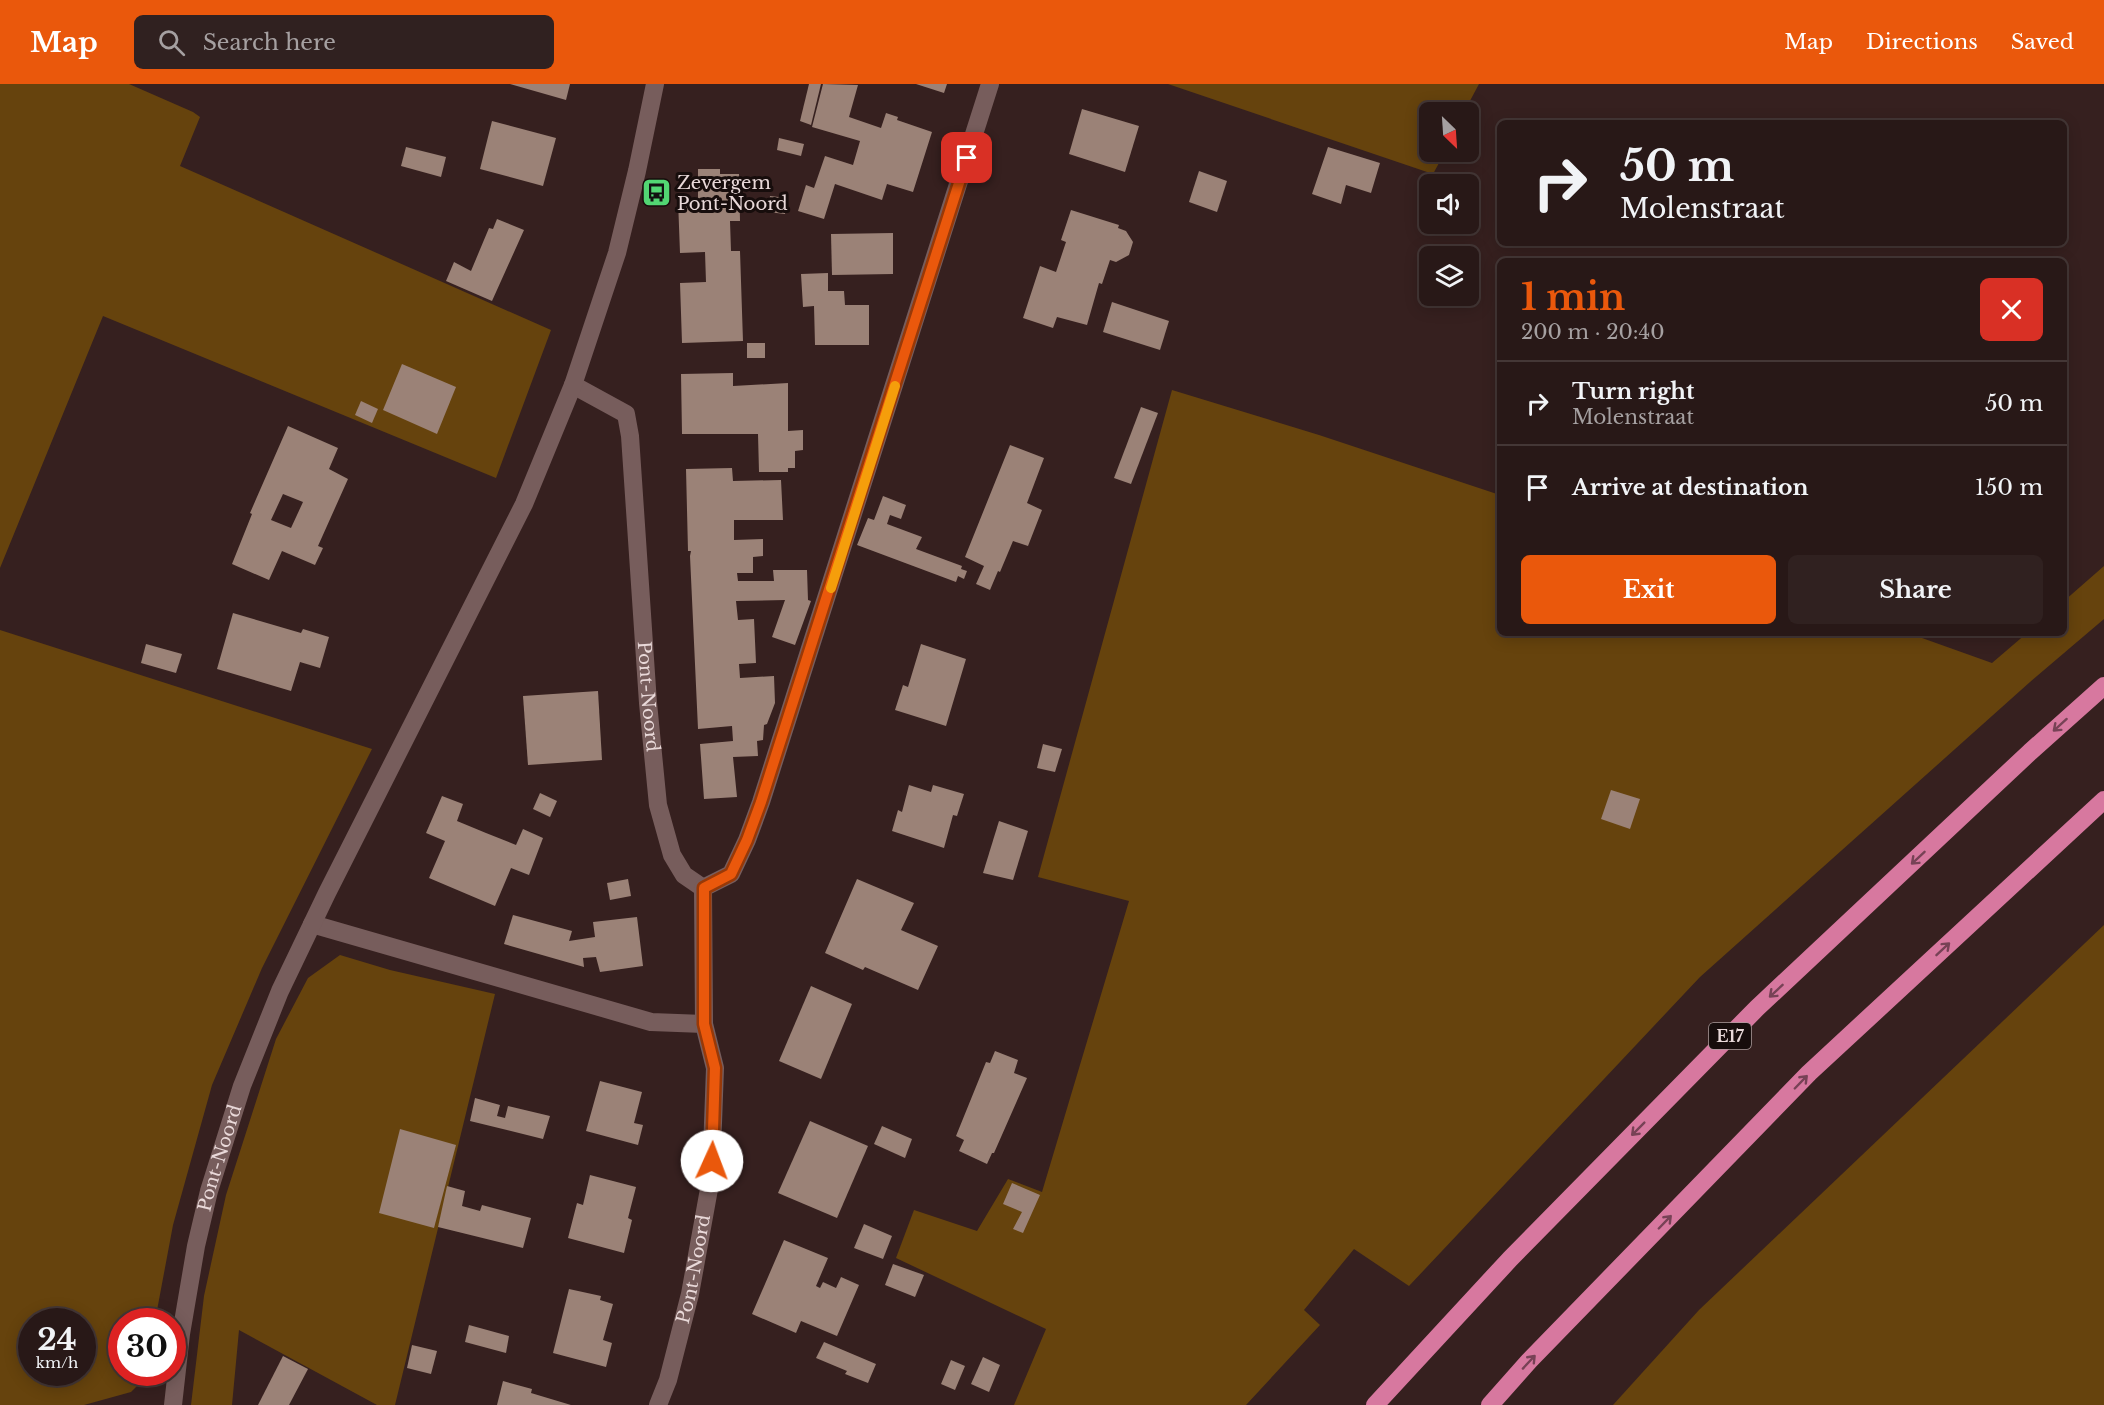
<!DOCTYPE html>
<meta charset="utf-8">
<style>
body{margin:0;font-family:"Libre Baskerville",serif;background:#302120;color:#f1f3f6;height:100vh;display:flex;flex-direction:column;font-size:22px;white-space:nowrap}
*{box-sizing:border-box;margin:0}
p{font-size:20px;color:#a5a0a1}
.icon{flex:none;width:33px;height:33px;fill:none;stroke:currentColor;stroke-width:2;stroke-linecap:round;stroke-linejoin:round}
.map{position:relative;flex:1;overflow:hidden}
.side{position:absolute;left:1497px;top:174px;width:570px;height:378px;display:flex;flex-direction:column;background:#281817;border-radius:9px;box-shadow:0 3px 15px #0003,0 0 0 2px #443736}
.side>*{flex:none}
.top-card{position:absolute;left:1497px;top:36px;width:570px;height:126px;border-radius:9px;box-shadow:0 3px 15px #0003,0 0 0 2px #443736;background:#281817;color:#f1f3f6;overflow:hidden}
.needle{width:39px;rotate:155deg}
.tools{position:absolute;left:1419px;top:18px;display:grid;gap:12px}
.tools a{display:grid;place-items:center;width:60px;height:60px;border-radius:9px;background:#281817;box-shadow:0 3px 15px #0003,0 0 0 2px #443736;font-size:30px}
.speed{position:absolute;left:18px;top:1224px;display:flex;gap:12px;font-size:30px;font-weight:700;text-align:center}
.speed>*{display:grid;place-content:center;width:78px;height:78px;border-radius:50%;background:#281817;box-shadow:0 3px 15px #0003,0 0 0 2px #443736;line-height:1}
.speed small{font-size:15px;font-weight:400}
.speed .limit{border:9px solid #d22;background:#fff;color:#111}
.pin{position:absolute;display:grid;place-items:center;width:51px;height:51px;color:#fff;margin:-26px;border-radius:12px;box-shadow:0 3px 9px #0006}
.me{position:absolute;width:66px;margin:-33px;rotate:2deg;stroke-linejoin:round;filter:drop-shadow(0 0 4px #0008)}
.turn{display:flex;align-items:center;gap:21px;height:126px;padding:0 24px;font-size:27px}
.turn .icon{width:78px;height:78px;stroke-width:2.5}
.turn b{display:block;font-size:42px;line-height:51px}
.round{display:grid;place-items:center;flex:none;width:63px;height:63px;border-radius:9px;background:#302120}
.overview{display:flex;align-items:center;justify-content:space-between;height:102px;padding:0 24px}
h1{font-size:36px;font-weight:700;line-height:45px;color:#ea580c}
.cta{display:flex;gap:12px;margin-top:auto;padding:12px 24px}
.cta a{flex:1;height:69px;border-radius:9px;background:#ea580c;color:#fff;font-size:24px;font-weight:700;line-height:69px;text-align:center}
.cta a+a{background:#302120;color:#f1f3f6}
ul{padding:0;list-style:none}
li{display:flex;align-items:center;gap:18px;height:84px;padding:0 24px;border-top:2px solid #443736}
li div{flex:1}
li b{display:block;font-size:22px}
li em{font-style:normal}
header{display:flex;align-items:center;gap:36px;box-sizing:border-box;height:84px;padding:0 30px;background:#ea580c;color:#fff}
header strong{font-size:28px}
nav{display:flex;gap:33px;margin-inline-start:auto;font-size:21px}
.search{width:420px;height:54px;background:#302120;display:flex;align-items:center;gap:15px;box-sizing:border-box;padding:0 21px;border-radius:9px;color:#a5a0a1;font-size:22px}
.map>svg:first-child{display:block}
.green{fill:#66430d;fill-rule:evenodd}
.building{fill:#9b8277;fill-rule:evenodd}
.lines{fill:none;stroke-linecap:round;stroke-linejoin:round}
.street{stroke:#775d5c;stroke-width:18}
.secondary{stroke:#775d5c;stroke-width:18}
.highway{stroke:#d7789f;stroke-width:18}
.oneway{stroke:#774256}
.route-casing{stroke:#983908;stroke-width:15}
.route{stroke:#ea580c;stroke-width:10}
.slow{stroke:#f59e0b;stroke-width:10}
.labels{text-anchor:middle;stroke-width:6;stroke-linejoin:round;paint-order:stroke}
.shield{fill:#170d0c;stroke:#aa9c9c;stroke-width:1.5}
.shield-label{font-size:16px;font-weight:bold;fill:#e9d9d9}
.poi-label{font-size:18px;fill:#e9d9d9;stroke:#170d0c;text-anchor:start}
.street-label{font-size:18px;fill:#e9d9d9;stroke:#170d0c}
</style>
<header>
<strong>Map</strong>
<div class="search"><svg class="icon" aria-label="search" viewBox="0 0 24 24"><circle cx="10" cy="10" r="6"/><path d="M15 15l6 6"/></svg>Search here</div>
<nav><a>Map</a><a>Directions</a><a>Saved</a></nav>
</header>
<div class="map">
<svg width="2104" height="1321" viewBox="0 0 2104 1321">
<rect width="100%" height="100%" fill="#36201f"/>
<g class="green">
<polygon points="0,0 129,0 193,28 200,33 180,82 551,246 496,394 103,232 0,484"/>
<polygon points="1168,0 1479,0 1464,28 1430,28 1430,68 1445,68 1433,90"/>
<polygon points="1172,306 1319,351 1500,411 1500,549 1908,549 1992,579 2027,549 2064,549 2064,517 2104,482 2104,535 2030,598 1700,893 1409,1202 1354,1165 1304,1226 1320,1241 1246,1321 1014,1321 1046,1245 896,1174 914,1126 977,1147 1008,1095 1042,1108 1129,817 1038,793"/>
<path d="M0,546L372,665L262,884L212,1001L173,1141L155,1237L122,1238V1288L148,1289V1291L131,1308L84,1321H0ZM32,1238H82V1288H32Z"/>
<polygon points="2104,841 2104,1321 1613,1321 1699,1226"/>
<polygon points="340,871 390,886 495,910 395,1321 377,1321 239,1246 232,1321 191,1321 204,1212 226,1111 276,955 308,894"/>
</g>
<g class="building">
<polygon points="510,0 570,0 566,16"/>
<polygon points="809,0 821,0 811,41 800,37"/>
<polygon points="823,0 858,1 849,33 881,44 886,29 898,33 897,36 932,48 913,108 887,100 882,116 835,100 824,135 798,127 806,101 814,104 825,72 853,81 860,57 812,43"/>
<polygon points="916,0 947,0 944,9"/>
<polygon points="1082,25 1139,42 1125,88 1069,70"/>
<polygon points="492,37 556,54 543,102 480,85"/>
<polygon points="779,54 804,60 801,72 777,66"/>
<polygon points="406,63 446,73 441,93 401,82"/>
<polygon points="1328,63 1380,79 1371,109 1346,101 1341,120 1312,110"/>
<polygon points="698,85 720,85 720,90 739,90 740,137 730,137 731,167 740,167 743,257 682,259 680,199 706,198 705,168 680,169 678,116 698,115"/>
<polygon points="1199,87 1227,97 1217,128 1189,118"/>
<polygon points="770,112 787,114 785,130 768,128"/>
<polygon points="1071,126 1119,141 1118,144 1126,147 1133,158 1129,171 1116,178 1110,176 1102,200 1099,199 1087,241 1057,233 1053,244 1023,234 1040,182 1056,188 1066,158 1061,156"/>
<polygon points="497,135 524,146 492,217 446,197 454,178 471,187 489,144 493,145"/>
<polygon points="893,149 893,190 832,191 831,150"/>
<polygon points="828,189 828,207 844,207 845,221 869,221 869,261 815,261 814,222 803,223 801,190"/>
<polygon points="1112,218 1169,237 1160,266 1103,248"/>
<rect x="747" y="259" width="18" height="15"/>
<polygon points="402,280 456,303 437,350 383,326"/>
<polygon points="733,289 733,302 788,299 788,347 803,346 803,366 795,367 795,384 788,384 788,388 759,388 758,350 682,350 681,290"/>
<polygon points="361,317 378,325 372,339 355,331"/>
<polygon points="1141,323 1158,329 1131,400 1114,394"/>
<path d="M288,342L338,364L329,385L348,395L318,462L323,464L315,481L282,467L269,496L232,480L252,430L250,429ZM283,410L303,418L291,444L271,436Z"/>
<polygon points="1010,361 1044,374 1027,419 1042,426 1028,462 1013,457 1000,488 998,487 990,506 976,500 984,482 965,473"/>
<polygon points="732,384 733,397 781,396 783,436 734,436 734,456 763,455 763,472 753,473 753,489 737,489 738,497 774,497 773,486 807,486 808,516 811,517 795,561 772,553 785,516 736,517 738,536 754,535 756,579 739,580 740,594 774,592 775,619 767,640 764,641 763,656 757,657 758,672 733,673 737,713 704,715 700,660 733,657 732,642 698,645 690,472 691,467 688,467 686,385"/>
<polygon points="883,412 906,421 901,435 890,431 887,440 922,453 916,465 962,482 961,485 967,487 964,495 958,492 956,498 857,461 868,434 874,436"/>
<polygon points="233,529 301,549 303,545 329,553 320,584 300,578 291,607 217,585"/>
<polygon points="146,560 182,570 176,589 141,579"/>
<polygon points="921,560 966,575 946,642 895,626 903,601 908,603"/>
<polygon points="598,607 602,676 528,681 523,612"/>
<polygon points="1043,660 1062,665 1055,688 1037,684"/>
<polygon points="909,701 931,708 933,701 964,710 957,732 953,731 944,764 892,747 898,726 902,728"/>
<polygon points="1611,706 1640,715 1630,745 1601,735"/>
<polygon points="540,709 557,717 550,733 533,725"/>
<polygon points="442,712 463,720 457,737 486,749 516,761 523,745 543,754 529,791 511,784 495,822 429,794 445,757 426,749"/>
<polygon points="999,737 1028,747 1013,796 983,789"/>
<polygon points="628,795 631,812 610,816 607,799"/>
<polygon points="857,795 914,819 901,846 938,862 918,906 865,883 863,886 825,869"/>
<polygon points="513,831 572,847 569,857 595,853 593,838 637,833 643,882 600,888 596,873 583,874 584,883 504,860"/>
<polygon points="811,902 852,920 821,995 779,977"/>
<polygon points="995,967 1018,976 1014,989 1027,994 994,1069 992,1069 987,1080 959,1067 964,1056 956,1052 986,978 990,979"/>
<polygon points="600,997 642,1008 634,1039 643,1041 638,1061 586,1047"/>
<polygon points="475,1014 500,1021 497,1032 505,1034 508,1022 550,1032 543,1055 470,1037"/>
<polygon points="810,1037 868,1062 837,1134 778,1109"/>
<polygon points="882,1042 912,1055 905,1074 874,1060"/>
<polygon points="400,1045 456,1061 434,1144 379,1129"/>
<polygon points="590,1091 636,1103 628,1134 632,1136 624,1169 568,1154 577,1119 583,1121"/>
<polygon points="1012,1099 1040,1111 1023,1149 1013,1145 1022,1128 1003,1120"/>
<polygon points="447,1102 465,1107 462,1122 480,1127 482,1121 531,1134 523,1164 438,1143"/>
<polygon points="864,1140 892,1152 883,1175 854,1164"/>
<polygon points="784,1156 828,1174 816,1202 820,1204 823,1198 836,1204 841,1193 859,1201 837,1252 801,1237 796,1249 752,1230"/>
<polygon points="893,1180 924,1191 915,1213 885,1201"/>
<polygon points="569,1205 601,1212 600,1216 613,1220 603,1256 612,1259 606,1283 553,1269"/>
<polygon points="469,1241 509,1252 506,1269 465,1258"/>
<polygon points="824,1258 876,1280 868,1299 845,1290 847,1287 816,1274"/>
<polygon points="412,1261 437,1267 431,1290 407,1284"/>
<polygon points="283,1272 308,1285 289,1321 258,1321"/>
<polygon points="983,1273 1000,1281 989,1308 971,1300"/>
<polygon points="951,1276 965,1282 955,1306 941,1300"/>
<polygon points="503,1297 532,1305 531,1309 571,1321 497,1321"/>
</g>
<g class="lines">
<g class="street">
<path id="s1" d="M573,301L626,330L630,352L648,619L658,721L672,771L684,791L703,804"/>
<polyline points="703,804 731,790 747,756 761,718 990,0"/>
<polyline points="312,840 651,938 704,940"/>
<path id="s2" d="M658,1321L668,1296L690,1210L711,1094L715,984L704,940L703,804"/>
</g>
<path class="secondary" id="s3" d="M173,1321L181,1250L196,1162L209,1107L242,1002L280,907L327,809L524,420L573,301L617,169L637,87L655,0"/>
<g class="highway">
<polyline points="1375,1321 1510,1175 1757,924 2030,668 2104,602"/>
<polyline points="1490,1321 1529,1277 1809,989 2104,716"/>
</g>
</g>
<defs><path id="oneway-shaft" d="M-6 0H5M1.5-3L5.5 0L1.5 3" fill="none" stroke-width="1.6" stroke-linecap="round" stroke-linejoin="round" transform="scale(1.5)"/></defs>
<g class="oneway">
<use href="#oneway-shaft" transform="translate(2060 641) rotate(138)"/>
<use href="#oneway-shaft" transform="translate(1918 774) rotate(137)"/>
<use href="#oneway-shaft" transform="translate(1943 865) rotate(-43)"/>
<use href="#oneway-shaft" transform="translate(1776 907) rotate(137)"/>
<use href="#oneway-shaft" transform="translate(1801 998) rotate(-46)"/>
<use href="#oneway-shaft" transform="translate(1638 1045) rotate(135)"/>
<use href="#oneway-shaft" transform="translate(1665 1138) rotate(-46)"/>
<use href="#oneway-shaft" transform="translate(1529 1278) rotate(-47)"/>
</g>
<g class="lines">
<defs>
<polyline id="route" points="712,1077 715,984 704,940 704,804 731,790 747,756 761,718 967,74"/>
</defs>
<use href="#route" class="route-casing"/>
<use href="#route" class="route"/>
<polyline class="slow" points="831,504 895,302"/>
</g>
<defs>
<symbol id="bus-square" viewBox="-11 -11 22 22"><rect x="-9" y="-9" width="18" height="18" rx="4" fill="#52d673" stroke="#170d0c"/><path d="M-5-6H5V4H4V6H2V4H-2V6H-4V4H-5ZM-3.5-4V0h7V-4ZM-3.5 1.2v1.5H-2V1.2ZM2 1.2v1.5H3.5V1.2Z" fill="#111"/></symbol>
</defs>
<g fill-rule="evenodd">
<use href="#bus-square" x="640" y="92" width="33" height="33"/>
</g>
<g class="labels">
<rect class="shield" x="1709" y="939" width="42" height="26" rx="4.5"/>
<g class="shield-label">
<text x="1730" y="958">E17</text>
</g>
<g class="poi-label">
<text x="677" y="105">Zevergem<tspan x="677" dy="21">Pont-Noord</tspan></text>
</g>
<g class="street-label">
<text dy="6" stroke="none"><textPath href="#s1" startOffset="344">Pont-Noord</textPath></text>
<text dy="6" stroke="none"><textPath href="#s3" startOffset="252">Pont-Noord</textPath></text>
<text dy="6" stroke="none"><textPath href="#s2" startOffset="141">Pont-Noord</textPath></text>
</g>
</g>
</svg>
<div class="tools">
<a><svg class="needle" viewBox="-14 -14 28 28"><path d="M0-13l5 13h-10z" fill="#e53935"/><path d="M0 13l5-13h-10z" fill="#a5a0a1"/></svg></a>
<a><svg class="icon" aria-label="sound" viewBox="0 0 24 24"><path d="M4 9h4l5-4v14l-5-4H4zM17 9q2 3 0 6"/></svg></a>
<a><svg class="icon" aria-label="layers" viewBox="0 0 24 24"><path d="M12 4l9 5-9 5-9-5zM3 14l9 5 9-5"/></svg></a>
</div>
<div class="speed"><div>24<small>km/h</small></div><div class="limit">30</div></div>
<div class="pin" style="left:967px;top:74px;background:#d93025"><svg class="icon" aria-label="arrive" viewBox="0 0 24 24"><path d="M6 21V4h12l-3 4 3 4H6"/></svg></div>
<svg class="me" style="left:712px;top:1077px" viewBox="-20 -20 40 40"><circle r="19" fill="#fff"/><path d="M0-13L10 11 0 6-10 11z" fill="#ea580c"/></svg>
<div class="top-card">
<div class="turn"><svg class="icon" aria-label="right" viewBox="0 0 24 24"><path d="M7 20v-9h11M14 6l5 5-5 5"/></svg><div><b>50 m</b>Molenstraat</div></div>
</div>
<section class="side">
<div class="overview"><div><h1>1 min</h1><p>200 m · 20:40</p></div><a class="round" style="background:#d93025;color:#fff"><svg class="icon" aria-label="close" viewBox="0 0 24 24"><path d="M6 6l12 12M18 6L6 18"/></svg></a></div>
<ul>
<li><svg class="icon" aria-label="right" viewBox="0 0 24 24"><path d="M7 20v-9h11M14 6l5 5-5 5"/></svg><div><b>Turn right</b><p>Molenstraat</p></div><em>50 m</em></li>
<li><svg class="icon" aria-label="arrive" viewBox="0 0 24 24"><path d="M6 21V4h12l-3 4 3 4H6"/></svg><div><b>Arrive at destination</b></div><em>150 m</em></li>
</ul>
<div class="cta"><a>Exit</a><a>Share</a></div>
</section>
</div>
